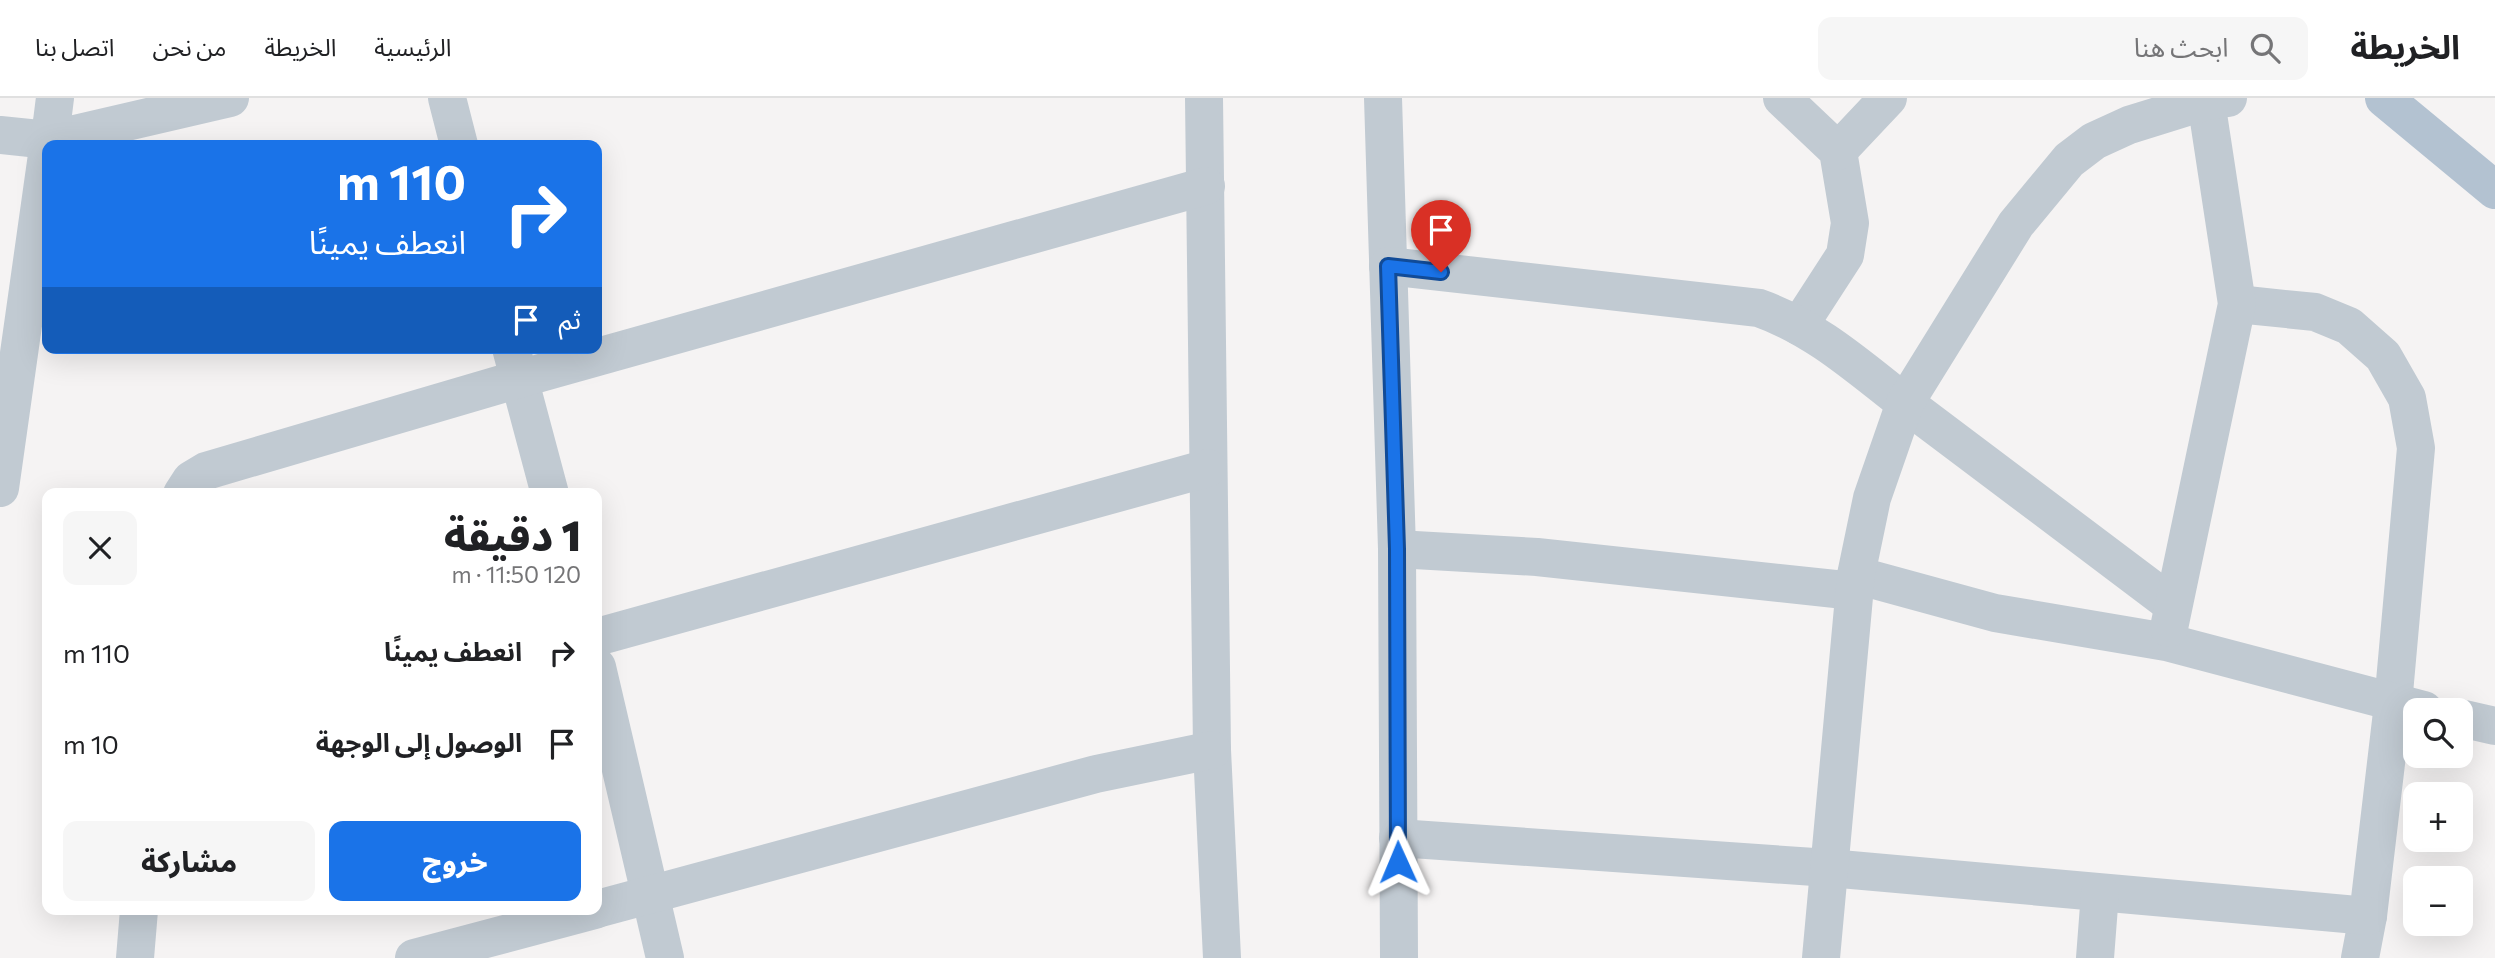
<!DOCTYPE html>
<html lang="ar">
<meta charset="utf-8">
<style>
body{margin:0;font-family:Commissioner,"Noto Sans Arabic",sans-serif;background:#f6f6f6;color:#202124;direction:rtl;height:100vh;display:flex;flex-direction:column;font-size:26px;white-space:nowrap}
*{box-sizing:border-box;margin:0}
p{font-size:23px;color:#757577}
.icon{flex:none;width:38px;height:38px;fill:none;stroke:currentColor;stroke-width:2;stroke-linecap:round;stroke-linejoin:round}
.map{position:relative;flex:1;overflow:hidden;direction:ltr}
.sheet{position:absolute;left:42px;top:390px;width:560px;height:427px;display:flex;flex-direction:column;background:#fff;border-radius:14px;box-shadow:0 7px 28px #0002;direction:rtl}
.sheet>*{flex:none}
.top-card{position:absolute;left:42px;top:42px;width:560px;height:214px;border-radius:14px;box-shadow:0 7px 28px #0002;direction:rtl;background:#1a73e8;color:#fff;overflow:hidden}
.tools{position:absolute;left:2403px;top:600px;display:grid;gap:14px}
.tools a{display:grid;place-items:center;width:70px;height:70px;border-radius:14px;background:#fff;box-shadow:0 7px 28px #0002;font-size:35px}
.pin{position:absolute;display:grid;place-items:center;width:60px;height:60px;color:#fff;margin:-72px -30px;border-radius:50% 50% 50% 0;rotate:-45deg;box-shadow:0 0 7px #0007}
.pin .icon{rotate:45deg}
.me{position:absolute;width:77px;margin:-38px;rotate:359deg;stroke-linejoin:round;filter:drop-shadow(0 0 5px #0008)}
.turn{display:flex;align-items:center;gap:24px;height:147px;padding:0 21px;font-size:32px}
.turn .icon{width:91px;height:91px;stroke-width:2.5}
.turn b{display:block;font-size:49px;line-height:60px}
.then{display:flex;align-items:center;height:66px;padding:0 21px;background:#0003;gap:14px;font-size:26px}
.round{display:grid;place-items:center;flex:none;width:74px;height:74px;border-radius:14px;background:#f6f6f6}
.headline{display:flex;align-items:center;justify-content:space-between;height:119px;padding:0 21px}
h1{font-size:42px;font-weight:800;line-height:52px}
.cta{display:flex;gap:14px;margin-top:auto;padding:14px 21px}
.cta a{flex:1;height:80px;border-radius:14px;background:#1a73e8;color:#fff;font-size:28px;font-weight:800;line-height:80px;text-align:center}
.cta a+a{background:#f6f6f6;color:#202124}
ul{padding:0;list-style:none}
li{display:flex;align-items:center;gap:21px;height:91px;padding:0 21px}
li div{flex:1}
li b{display:block;font-size:26px}
li em{font-style:normal}
header{display:flex;align-items:center;gap:42px;box-sizing:border-box;height:98px;padding:0 35px;background:#fff;border-bottom:2px solid #e0e0e0}
header strong{font-size:33px}
nav{display:flex;gap:38px;margin-inline-start:auto;font-size:24px}
.search{width:490px;height:63px;background:#f6f6f6;display:flex;align-items:center;gap:18px;box-sizing:border-box;padding:0 24px;border-radius:14px;color:#757577;font-size:26px}
.map>svg:first-child{display:block}
.lines{fill:none;stroke-linecap:round;stroke-linejoin:round}
.minor{stroke:#c1cad2;stroke-width:38}
.major{stroke:#b3c2d1;stroke-width:38}
.route-casing{stroke:#114b97;stroke-width:18}
.route{stroke:#1a73e8;stroke-width:12}
</style>
<header>
<strong>الخريطة</strong>
<div class="search"><svg class="icon" aria-label="search" viewBox="0 0 24 24"><circle cx="10" cy="10" r="6"/><path d="M15 15l6 6"/></svg>ابحث هنا</div>
<nav><a>الرئيسية</a><a>الخريطة</a><a>من نحن</a><a>اتصل بنا</a></nav>
</header>
<div class="map">
<svg width="2495" height="860" viewBox="0 0 2495 860">
<rect width="100%" height="100%" fill="#f5f3f3"/>
<g class="lines">
<g class="minor">
<polyline points="447,0 459,47"/>
<polyline points="1204,0 1212,652 1222,860"/>
<polyline points="1383,0 1397,451 1399,860"/>
<polyline points="1782,0 1838,53 1850,125 1845,157 1799,228"/>
<polyline points="0,37 49,42 230,0"/>
<polyline points="49,47 55,0"/>
<polyline points="1838,53 1888,0"/>
<path d="M1388,168L1759,210C1821,232 1866,276 1918,315C2003,379 2088,443 2173,507"/>
<polyline points="2237,206 2315,214 2349,228 2383,258 2407,300 2416,350 2393,606 2368,818 2360,860"/>
<polyline points="511,250 550,396"/>
<polyline points="0,390 47,57"/>
<polyline points="182,396 191,382 206,373 519,281 1206,88"/>
<polyline points="1397,451 1537,459 1854,493"/>
<polyline points="1856,477 1995,515 2166,544 2424,612"/>
<polyline points="2169,530 2237,206 2206,3"/>
<polyline points="597,539 1208,370"/>
<polyline points="597,569 665,860"/>
<polyline points="2460,620 2495,628"/>
<polyline points="1398,740 1829,770 2368,818"/>
<polyline points="597,811 1096,676 1212,652"/>
<polyline points="135,860 139,812"/>
<polyline points="414,860 595,812"/>
<polyline points="1821,860 1856,477 1872,400 1905,305 2016,126 2069,62 2094,43 2129,27 2206,3 2228,0"/>
<polyline points="2095,860 2100,795"/>
</g>
<polyline class="major" points="2384,0 2495,92"/>
</g>
<g class="lines">
<defs>
<polyline id="route" points="1398,764 1397,451 1388,168 1441,174"/>
</defs>
<use href="#route" class="route-casing"/>
<use href="#route" class="route"/>
</g>
</svg>
<div class="tools">
<a><svg class="icon" aria-label="search" viewBox="0 0 24 24"><circle cx="10" cy="10" r="6"/><path d="M15 15l6 6"/></svg></a>
<a>+</a>
<a>−</a>
</div>
<div class="pin" style="left:1441px;top:174px;background:#d93025"><svg class="icon" aria-label="arrive" viewBox="0 0 24 24"><path d="M6 21V4h12l-3 4 3 4H6"/></svg></div>
<svg class="me" style="left:1398px;top:764px" viewBox="-20 -20 40 40"><path d="M0-17L14 15 0 8-14 15z" fill="#1a73e8" stroke="#fff" stroke-width="4"/></svg>
<div class="top-card">
<div class="turn"><svg class="icon" aria-label="right" viewBox="0 0 24 24"><path d="M7 20v-9h11M14 6l5 5-5 5"/></svg><div><b>110 m</b>انعطف يمينًا</div></div>
<div class="then">ثم<svg class="icon" aria-label="arrive" viewBox="0 0 24 24"><path d="M6 21V4h12l-3 4 3 4H6"/></svg></div>
</div>
<section class="sheet">
<div class="headline"><div><h1>1 دقيقة</h1><p>120 m · 11:50</p></div><a class="round"><svg class="icon" aria-label="close" viewBox="0 0 24 24"><path d="M6 6l12 12M18 6L6 18"/></svg></a></div>
<ul>
<li><svg class="icon" aria-label="right" viewBox="0 0 24 24"><path d="M7 20v-9h11M14 6l5 5-5 5"/></svg><div><b>انعطف يمينًا</b></div><em>110 m</em></li>
<li><svg class="icon" aria-label="arrive" viewBox="0 0 24 24"><path d="M6 21V4h12l-3 4 3 4H6"/></svg><div><b>الوصول إلى الوجهة</b></div><em>10 m</em></li>
</ul>
<div class="cta"><a>خروج</a><a>مشاركة</a></div>
</section>
</div>
